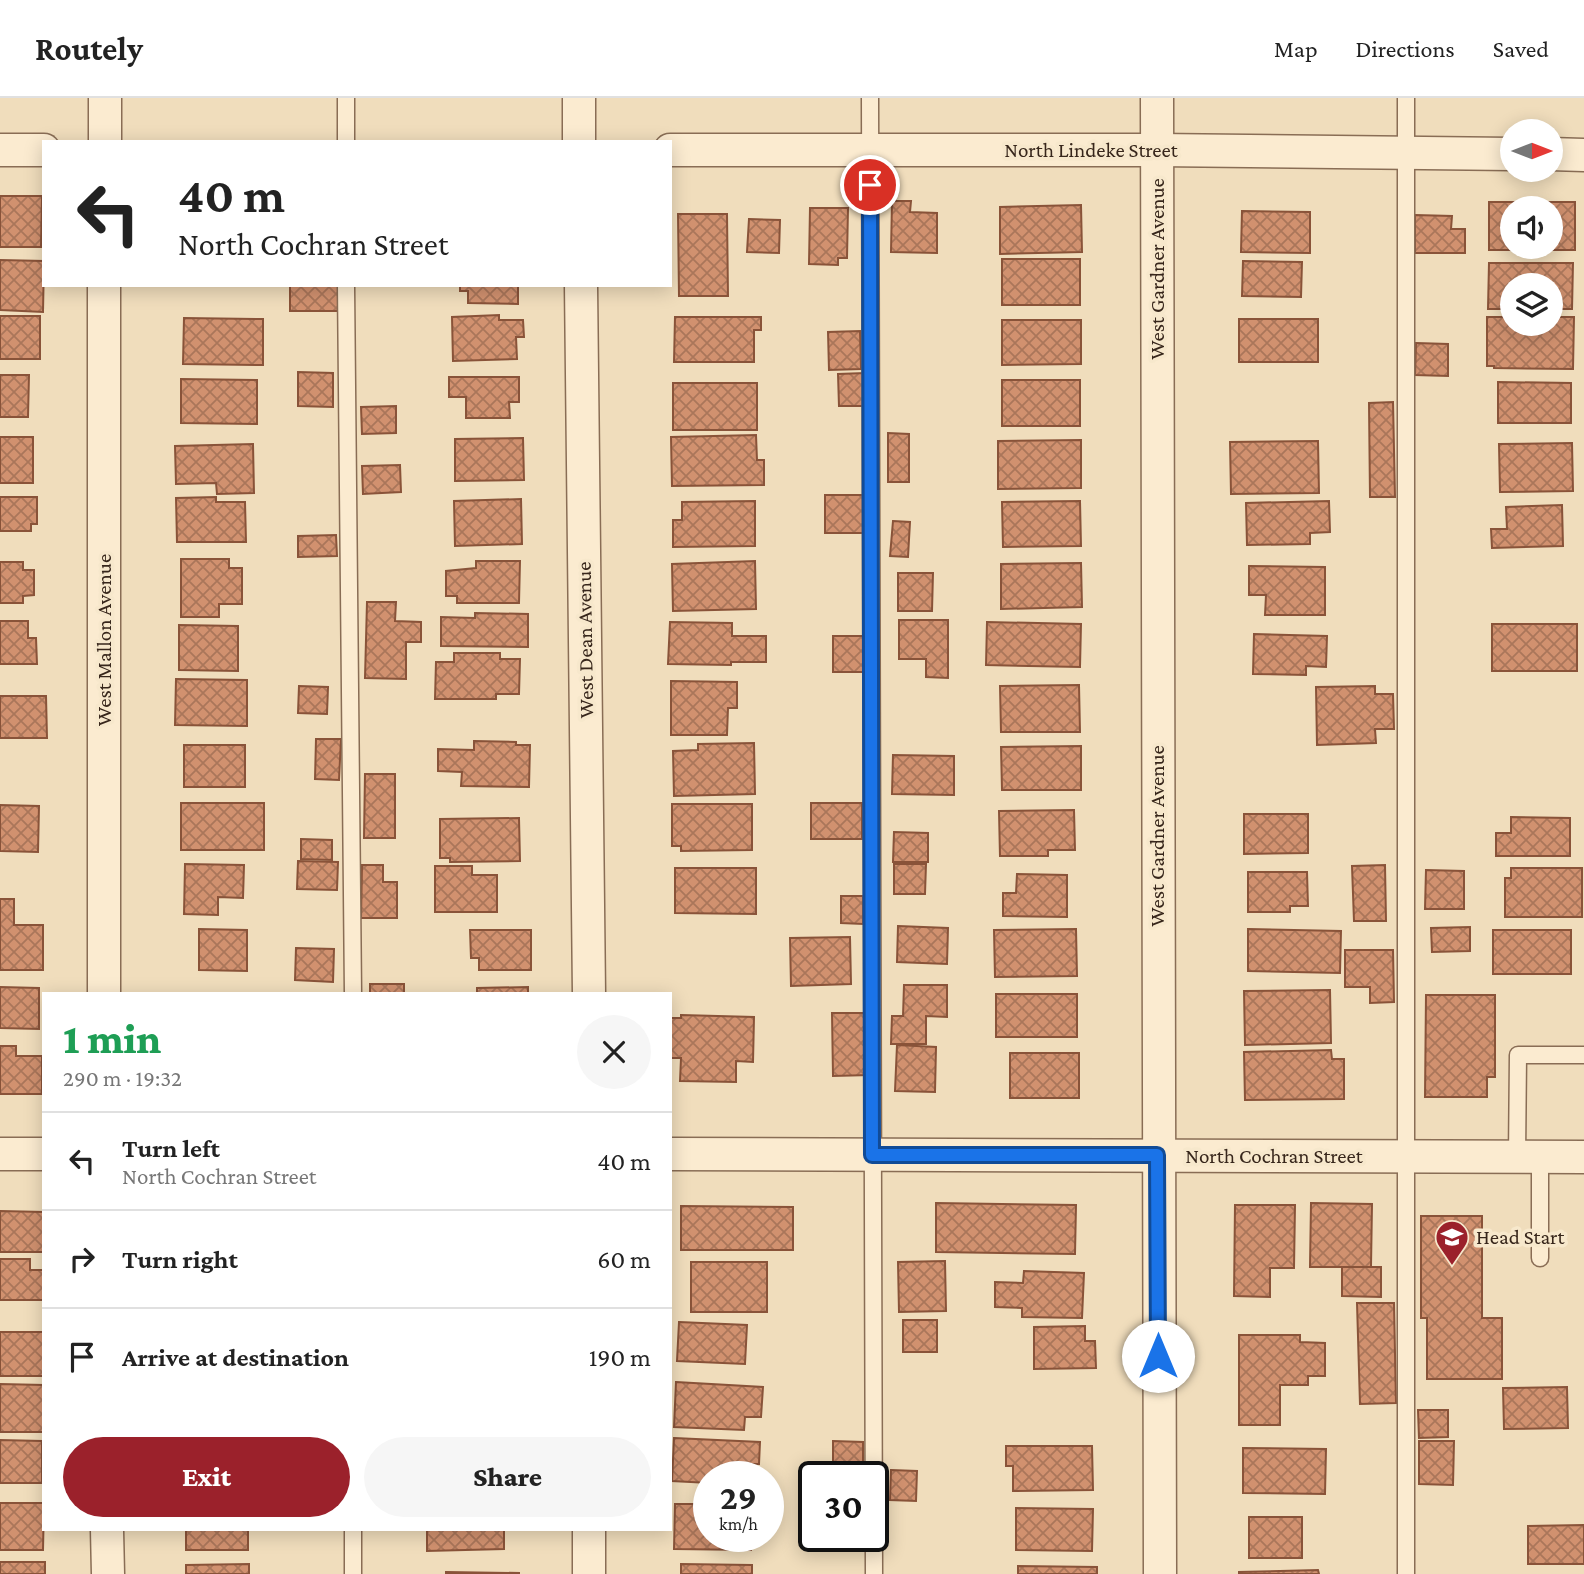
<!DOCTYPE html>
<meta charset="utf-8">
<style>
body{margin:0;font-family:"Crimson Pro",serif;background:#f6f6f6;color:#222;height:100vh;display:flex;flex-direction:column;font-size:26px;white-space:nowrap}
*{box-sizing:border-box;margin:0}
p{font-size:23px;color:#767676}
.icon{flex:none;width:38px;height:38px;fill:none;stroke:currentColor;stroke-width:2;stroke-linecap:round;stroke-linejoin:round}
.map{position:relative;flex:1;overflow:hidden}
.details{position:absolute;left:42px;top:894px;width:630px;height:539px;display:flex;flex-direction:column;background:#fff;border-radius:0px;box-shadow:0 4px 18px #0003}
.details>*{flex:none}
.hud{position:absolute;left:42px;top:42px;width:630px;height:147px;border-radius:0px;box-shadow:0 4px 18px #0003;background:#fff;color:#222;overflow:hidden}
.needle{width:46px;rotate:90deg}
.tools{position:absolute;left:1500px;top:21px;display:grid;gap:14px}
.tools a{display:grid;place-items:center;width:63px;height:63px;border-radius:50%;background:#fff;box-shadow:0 4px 18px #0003;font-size:35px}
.speed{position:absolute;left:693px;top:1363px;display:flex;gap:14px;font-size:35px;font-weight:700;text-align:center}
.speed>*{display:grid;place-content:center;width:91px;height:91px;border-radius:50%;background:#fff;box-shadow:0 4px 18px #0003;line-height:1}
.speed small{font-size:18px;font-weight:400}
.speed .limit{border:4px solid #111;border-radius:10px;background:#fff;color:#111}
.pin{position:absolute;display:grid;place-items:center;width:60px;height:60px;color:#fff;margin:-30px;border:4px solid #fff;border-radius:50%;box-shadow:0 2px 7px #0007}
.me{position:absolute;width:77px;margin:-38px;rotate:0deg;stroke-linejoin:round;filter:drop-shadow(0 0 5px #0008)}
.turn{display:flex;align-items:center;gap:24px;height:147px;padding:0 21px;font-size:32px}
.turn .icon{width:91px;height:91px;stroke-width:2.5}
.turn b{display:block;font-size:49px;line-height:60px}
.round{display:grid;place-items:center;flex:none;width:74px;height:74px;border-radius:37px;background:#f6f6f6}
.summary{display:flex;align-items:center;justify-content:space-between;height:119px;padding:0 21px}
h1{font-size:42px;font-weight:800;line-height:52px;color:#1e9e55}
.button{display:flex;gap:14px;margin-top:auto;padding:14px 21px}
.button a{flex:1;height:80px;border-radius:42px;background:#9b212b;color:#fff;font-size:28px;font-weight:800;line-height:80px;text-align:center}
.button a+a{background:#f6f6f6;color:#222}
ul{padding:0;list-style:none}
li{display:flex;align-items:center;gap:21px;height:98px;padding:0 21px;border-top:2px solid #e0e0e0}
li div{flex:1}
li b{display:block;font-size:26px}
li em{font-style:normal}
header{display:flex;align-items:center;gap:42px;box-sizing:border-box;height:98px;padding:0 35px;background:#fff;border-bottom:2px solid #e0e0e0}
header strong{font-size:33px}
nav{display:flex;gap:38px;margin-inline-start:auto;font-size:24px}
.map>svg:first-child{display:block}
.building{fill:url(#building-cross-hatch);stroke:#895339;stroke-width:2;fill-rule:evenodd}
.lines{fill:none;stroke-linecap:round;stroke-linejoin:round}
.lane-casing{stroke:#896d55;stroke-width:19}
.street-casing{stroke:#896d55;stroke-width:35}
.lane{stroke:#fbebd0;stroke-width:16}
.street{stroke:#fbebd0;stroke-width:32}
.route-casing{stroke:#114b97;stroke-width:18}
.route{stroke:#1a73e8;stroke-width:12}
.labels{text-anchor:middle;stroke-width:7;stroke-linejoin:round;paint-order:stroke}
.street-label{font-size:21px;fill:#37261b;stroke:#f7e8cc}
.poi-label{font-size:21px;fill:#37261b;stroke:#f7e8cc;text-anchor:start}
</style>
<header>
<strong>Routely</strong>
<nav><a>Map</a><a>Directions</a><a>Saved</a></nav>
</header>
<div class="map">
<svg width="1584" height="1476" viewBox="0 0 1584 1476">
<defs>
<pattern id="building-cross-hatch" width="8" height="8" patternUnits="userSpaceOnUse" patternTransform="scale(1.75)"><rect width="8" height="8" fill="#d1916f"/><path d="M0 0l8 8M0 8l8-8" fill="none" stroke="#aa765a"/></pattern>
</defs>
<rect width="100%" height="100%" fill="#f0ddbc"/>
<g class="building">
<polygon points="0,98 42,98 41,149 0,149"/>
<polygon points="892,103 911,103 910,114 937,115 937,155 891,154"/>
<path d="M1489,104H1575V152H1489ZM1512,110H1550V149H1512Z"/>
<polygon points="1081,107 1082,154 1000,156 1000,109"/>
<polygon points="810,110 848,110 847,160 838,160 838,167 809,166"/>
<polygon points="1242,113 1310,114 1310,155 1241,154"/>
<polygon points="678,116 727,116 728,198 679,198"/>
<polygon points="1415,117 1452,118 1451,131 1465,131 1465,155 1415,155"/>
<polygon points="749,121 780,122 779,155 747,154"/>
<rect x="1002" y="161" width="78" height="46"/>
<polygon points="0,162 44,163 43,214 0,212"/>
<polygon points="1243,163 1302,164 1301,199 1242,198"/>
<polygon points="1489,165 1573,165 1572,211 1550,211 1550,187 1512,187 1512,211 1488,211"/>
<rect x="290" y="187" width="48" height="26"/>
<polygon points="460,187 518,187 518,206 468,205 468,193 460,193"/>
<polygon points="499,217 499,222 523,222 524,239 516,239 517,261 453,263 452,219"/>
<rect x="0" y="218" width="40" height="43"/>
<polygon points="675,219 761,219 761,232 754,232 754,264 674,264"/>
<polygon points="1487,219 1512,219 1512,226 1550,226 1550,219 1574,219 1573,271 1494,270 1494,268 1487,268"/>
<polygon points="184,220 263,221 263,267 183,266"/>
<rect x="1239" y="221" width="79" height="43"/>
<polygon points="1002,222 1081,222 1081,266 1002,267"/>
<polygon points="860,233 861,271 829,272 828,234"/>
<polygon points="1416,245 1448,246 1448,278 1415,277"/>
<polygon points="298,274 333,275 333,309 298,308"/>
<polygon points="865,275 867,308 839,308 838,276"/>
<polygon points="0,277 29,277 28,319 0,319"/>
<polygon points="449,279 519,279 519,304 509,304 510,320 466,320 466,299 449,299"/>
<polygon points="181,281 257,282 257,326 181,325"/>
<rect x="1002" y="282" width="78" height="46"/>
<polygon points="1498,284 1571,285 1571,325 1498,325"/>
<rect x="673" y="285" width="84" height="47"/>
<polygon points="1393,304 1395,399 1370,399 1369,305"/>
<polygon points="396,308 396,335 362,336 361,309"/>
<polygon points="888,335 909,336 909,384 888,384"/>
<polygon points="756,337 757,362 764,362 764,387 672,388 671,339"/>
<rect x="0" y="339" width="33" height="46"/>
<polygon points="523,340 524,382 455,383 455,341"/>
<polygon points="1081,342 1081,390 998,391 998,343"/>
<polygon points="1318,343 1319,395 1231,396 1230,344"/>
<polygon points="1572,345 1573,393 1500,394 1499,346"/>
<polygon points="253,346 254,395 217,396 216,385 176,386 175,348"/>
<polygon points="400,367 401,394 363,396 362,368"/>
<rect x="825" y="397" width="39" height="38"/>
<polygon points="0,399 37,399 37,426 31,426 31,433 0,433"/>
<polygon points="216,399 216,404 245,404 246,444 177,444 176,400"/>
<polygon points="521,401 522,446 455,448 454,403"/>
<polygon points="755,403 755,448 673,449 673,422 682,422 682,404"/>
<polygon points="1080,403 1081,448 1003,449 1002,404"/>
<polygon points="1329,403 1330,434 1310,435 1310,446 1247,447 1246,405"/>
<polygon points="1562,407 1563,448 1492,450 1491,431 1507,431 1506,409"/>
<polygon points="893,423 910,424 908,459 890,458"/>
<polygon points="336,437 337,458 298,459 298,438"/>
<polygon points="181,461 229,461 229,470 242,470 242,506 219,506 219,519 181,519"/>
<polygon points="476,463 520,463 519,505 457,505 457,498 446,498 446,473 476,470"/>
<polygon points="755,463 756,511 673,513 672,466"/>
<polygon points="0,464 23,464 23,472 34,472 34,497 23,498 23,505 0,505"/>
<polygon points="1081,465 1082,509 1001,511 1001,466"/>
<polygon points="1249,468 1325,469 1325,517 1265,517 1266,497 1249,497"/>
<polygon points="898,475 933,475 932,513 898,513"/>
<polygon points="367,504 396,504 395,523 421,524 421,544 406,544 406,581 365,580"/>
<polygon points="475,515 528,516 528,549 441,548 441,519 475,520"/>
<polygon points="899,522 948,522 948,580 926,579 926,561 899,561"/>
<polygon points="0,523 28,523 28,540 36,540 37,566 0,566"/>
<polygon points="670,524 732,525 732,538 766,538 766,564 731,564 731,567 668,566"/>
<polygon points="987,524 1081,526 1080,569 986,567"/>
<rect x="1492" y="526" width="85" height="47"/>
<polygon points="179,527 238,528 238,573 179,572"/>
<polygon points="1254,536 1327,538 1326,569 1306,568 1306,577 1253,576"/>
<rect x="833" y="538" width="30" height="36"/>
<polygon points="454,555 500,555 500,561 520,561 519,596 496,596 496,601 435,601 436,564 454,564"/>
<polygon points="176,581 247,582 247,628 175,627"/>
<polygon points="671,583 737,584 737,610 728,610 727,637 671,637"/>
<polygon points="1079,587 1080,634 1001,634 1000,588"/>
<polygon points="299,588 328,589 327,616 298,615"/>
<polygon points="1375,588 1375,596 1393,596 1394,631 1375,631 1376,645 1317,647 1316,589"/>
<polygon points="0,598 46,598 47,640 0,640"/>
<polygon points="316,641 341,641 339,682 315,681"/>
<polygon points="474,643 516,644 516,647 530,647 529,689 461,688 462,674 438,673 438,651 474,652"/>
<polygon points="754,645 755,696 674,698 673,653 698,652 698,646"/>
<rect x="184" y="647" width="61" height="42"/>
<polygon points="1081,648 1081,692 1002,692 1001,649"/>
<polygon points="893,657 954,658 954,697 892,696"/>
<polygon points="365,676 395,676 395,740 364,740"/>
<rect x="181" y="705" width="83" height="47"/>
<rect x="811" y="705" width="51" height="36"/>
<polygon points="672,706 752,706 752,752 681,753 681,748 672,748"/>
<polygon points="0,707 39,708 38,754 0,753"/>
<polygon points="1074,712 1075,752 1048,752 1048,758 1000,758 999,713"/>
<polygon points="1244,716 1308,716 1308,755 1244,756"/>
<polygon points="1511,719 1570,720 1570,758 1496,758 1496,735 1511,735"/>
<polygon points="519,720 520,763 450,764 450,760 440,760 440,721"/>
<polygon points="894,734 928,735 928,764 893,764"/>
<polygon points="301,741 332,742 332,762 301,761"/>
<polygon points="298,763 338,764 337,792 297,791"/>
<polygon points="185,766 244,767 243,800 218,799 218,817 184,816"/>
<polygon points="894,766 926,766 925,796 894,796"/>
<polygon points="362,767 383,767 383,784 397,784 397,820 361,820"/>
<polygon points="1385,767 1386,823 1354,823 1352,768"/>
<polygon points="435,768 472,768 472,777 497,777 497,814 435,814"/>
<polygon points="675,770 756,770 756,816 675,815"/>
<polygon points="1511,770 1582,770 1582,819 1505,819 1505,780 1511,780"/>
<polygon points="1426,772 1464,773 1464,811 1425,811"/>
<polygon points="1248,774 1307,774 1308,808 1290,808 1290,814 1248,814"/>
<polygon points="1017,776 1067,777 1067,819 1003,818 1003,795 1016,795"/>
<polygon points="841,798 863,798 863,826 841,825"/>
<polygon points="0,801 14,801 14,827 43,827 43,872 0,872"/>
<polygon points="898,828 948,830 947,866 897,864"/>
<polygon points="1470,829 1470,853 1432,854 1431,830"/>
<polygon points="199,831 247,832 247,873 199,872"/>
<polygon points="1076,831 1077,878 995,879 994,832"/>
<polygon points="1248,831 1341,833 1340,875 1248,873"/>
<polygon points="470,832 531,832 531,872 479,872 479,860 471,860"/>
<rect x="1493" y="832" width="78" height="44"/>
<polygon points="850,839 851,886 791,888 790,840"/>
<polygon points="296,850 334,851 333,884 295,882"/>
<polygon points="1345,852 1393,852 1394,904 1370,905 1370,889 1345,889"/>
<rect x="370" y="886" width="34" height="10"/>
<polygon points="904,887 947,887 947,919 926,918 926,946 891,946 892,918 903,918"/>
<polygon points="0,889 39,890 39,931 0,930"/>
<polygon points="528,889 528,896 477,896 477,890"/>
<polygon points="1330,892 1331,945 1245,947 1244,893"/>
<rect x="996" y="896" width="81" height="43"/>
<polygon points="1426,897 1495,897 1495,979 1487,979 1487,999 1425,999"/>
<polygon points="832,915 869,915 870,977 833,978"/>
<polygon points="681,917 754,919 753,964 736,963 736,984 680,983 681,960 670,960 670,920 681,920"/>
<polygon points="897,947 936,949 935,994 895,993"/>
<polygon points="0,948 16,948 16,958 42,958 42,996 0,996"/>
<polygon points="1331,952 1332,961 1344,961 1344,1001 1245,1002 1244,954"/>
<rect x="1010" y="955" width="69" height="45"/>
<polygon points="936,1105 1076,1107 1075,1156 936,1154"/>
<polygon points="1311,1105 1372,1106 1371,1169 1310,1169"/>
<polygon points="1235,1107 1295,1107 1294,1170 1270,1170 1270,1199 1234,1198"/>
<polygon points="681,1108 793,1109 793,1152 681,1152"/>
<polygon points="0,1113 44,1114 44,1154 0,1154"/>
<polygon points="1421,1118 1482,1118 1482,1220 1502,1220 1502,1281 1427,1281 1427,1220 1421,1220"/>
<polygon points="0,1161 30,1161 30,1172 44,1172 44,1202 0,1202"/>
<polygon points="945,1163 946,1213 899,1214 898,1164"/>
<rect x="691" y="1164" width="76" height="50"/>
<polygon points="1342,1169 1381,1169 1381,1199 1342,1198"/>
<polygon points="1024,1173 1084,1175 1082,1220 1022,1219 1022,1210 995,1209 995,1184 1023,1185"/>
<polygon points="1357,1205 1394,1205 1396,1305 1360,1306"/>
<rect x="903" y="1222" width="34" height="32"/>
<polygon points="679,1224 747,1227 745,1266 677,1263"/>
<polygon points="1085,1228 1085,1243 1095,1243 1096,1270 1034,1271 1034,1229"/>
<rect x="0" y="1234" width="44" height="44"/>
<polygon points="1239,1237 1300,1237 1300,1244 1325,1245 1325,1278 1308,1278 1308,1287 1280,1287 1280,1327 1239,1327"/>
<polygon points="676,1284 763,1289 761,1319 745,1319 744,1332 674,1329"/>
<polygon points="0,1286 44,1287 44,1334 0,1334"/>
<polygon points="1567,1289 1568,1330 1504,1331 1503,1290"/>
<polygon points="1418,1312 1448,1312 1448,1339 1419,1340"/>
<polygon points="674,1340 760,1344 759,1366 739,1366 739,1379 709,1379 709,1385 672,1383"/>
<polygon points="0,1342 42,1343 42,1385 0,1385"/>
<polygon points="833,1343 863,1344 863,1379 833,1379"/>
<polygon points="1419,1343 1454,1343 1453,1387 1419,1386"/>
<polygon points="1006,1348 1092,1348 1093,1392 1013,1393 1013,1368 1006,1368"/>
<polygon points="1243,1350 1326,1351 1325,1396 1243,1395"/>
<polygon points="891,1372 917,1373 916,1403 890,1402"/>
<polygon points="0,1405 44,1405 43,1452 0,1452"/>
<polygon points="675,1406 709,1406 709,1438 752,1438 751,1452 674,1451"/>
<polygon points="1016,1410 1093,1411 1092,1453 1016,1452"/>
<rect x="1249" y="1419" width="53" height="41"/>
<polygon points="1584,1427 1584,1466 1528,1466 1528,1428"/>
<rect x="186" y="1432" width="62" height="20"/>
<polygon points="427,1432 504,1432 504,1451 427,1453"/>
<rect x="0" y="1464" width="45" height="12"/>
<polygon points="249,1466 249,1476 186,1476 186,1467"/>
<polygon points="681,1466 752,1467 752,1476 681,1476"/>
<polygon points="1018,1468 1097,1469 1097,1476 1018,1476"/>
<polygon points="1318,1472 1319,1476 1239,1476 1239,1474"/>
<polygon points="446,1474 519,1475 519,1476 446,1476"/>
</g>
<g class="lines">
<defs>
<g id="lane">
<polyline points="870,0 874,1476"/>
<polyline points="1406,0 1406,1476"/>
<polyline points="346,44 346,0"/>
<polyline points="346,187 353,896"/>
<polyline points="1517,1059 1518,957 1584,957"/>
<polyline points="1540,1059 1540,1160"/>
<polyline points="353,1476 353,1432"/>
</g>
<g id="street">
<polyline points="105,0 105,44"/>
<polyline points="1157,0 1160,1476"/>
<polyline points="579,44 579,0"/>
<polyline points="0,52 44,52"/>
<polyline points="670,52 1157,52 1512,56"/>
<polyline points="1550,56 1584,57"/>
<polyline points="581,187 589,896"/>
<polyline points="104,896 104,187"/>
<polyline points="0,1056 44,1056"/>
<polyline points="670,1056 1584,1059"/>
<polyline points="107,1432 108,1476"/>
<polyline points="589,1476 589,1432"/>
</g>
</defs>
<use href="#lane" class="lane-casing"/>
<use href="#street" class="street-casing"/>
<use href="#lane" class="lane"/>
<use href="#street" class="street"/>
</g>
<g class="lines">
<defs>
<polyline id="route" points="870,87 872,1057 1157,1057 1158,1258"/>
</defs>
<use href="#route" class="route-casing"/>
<use href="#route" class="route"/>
</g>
<defs>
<symbol id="school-pin" viewBox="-11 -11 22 30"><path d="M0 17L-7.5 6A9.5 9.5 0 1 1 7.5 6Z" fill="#9b212b" stroke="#f7e8cc"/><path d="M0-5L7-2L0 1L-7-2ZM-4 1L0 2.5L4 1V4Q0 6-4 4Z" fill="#fff"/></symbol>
</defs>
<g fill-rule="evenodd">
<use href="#school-pin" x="1433" y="1120" width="38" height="52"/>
</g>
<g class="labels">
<g class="street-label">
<text x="1091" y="59">North Lindeke Street</text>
<text transform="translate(1157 171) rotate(-90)" y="7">West Gardner Avenue</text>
<text transform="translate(104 542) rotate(-90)" y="7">West Mallon Avenue</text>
<text transform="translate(585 542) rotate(-91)" y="7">West Dean Avenue</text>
<text transform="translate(1157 738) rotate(-90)" y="7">West Gardner Avenue</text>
<text x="1274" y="1065">North Cochran Street</text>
</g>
<g class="poi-label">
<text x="1476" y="1146">Head Start</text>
</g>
</g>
</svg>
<div class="tools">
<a><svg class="needle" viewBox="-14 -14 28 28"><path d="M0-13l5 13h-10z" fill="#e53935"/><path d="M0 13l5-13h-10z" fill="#767676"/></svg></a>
<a><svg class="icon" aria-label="sound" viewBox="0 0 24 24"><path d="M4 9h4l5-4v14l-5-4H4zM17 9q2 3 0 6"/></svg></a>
<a><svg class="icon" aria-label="layers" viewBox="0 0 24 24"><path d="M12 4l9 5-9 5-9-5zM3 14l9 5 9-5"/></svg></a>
</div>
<div class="speed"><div>29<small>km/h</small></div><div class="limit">30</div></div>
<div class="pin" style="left:870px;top:87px;background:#d93025"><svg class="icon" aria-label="arrive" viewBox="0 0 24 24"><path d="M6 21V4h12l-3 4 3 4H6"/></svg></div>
<svg class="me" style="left:1158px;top:1258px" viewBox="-20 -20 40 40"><circle r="19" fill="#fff"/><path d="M0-13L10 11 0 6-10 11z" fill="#1a73e8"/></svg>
<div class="hud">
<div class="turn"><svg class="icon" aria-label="left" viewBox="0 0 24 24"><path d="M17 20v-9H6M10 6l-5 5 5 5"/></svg><div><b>40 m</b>North Cochran Street</div></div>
</div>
<section class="details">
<div class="summary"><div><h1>1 min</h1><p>290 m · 19:32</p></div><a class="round"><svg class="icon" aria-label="close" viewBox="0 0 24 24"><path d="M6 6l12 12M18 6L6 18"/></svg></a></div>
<ul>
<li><svg class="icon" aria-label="left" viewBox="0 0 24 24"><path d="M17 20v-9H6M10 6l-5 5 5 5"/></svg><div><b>Turn left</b><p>North Cochran Street</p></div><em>40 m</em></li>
<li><svg class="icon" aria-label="right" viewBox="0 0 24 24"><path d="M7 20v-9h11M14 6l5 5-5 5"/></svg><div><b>Turn right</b></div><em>60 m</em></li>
<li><svg class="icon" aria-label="arrive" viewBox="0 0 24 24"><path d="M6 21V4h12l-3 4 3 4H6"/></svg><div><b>Arrive at destination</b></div><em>190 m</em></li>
</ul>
<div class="button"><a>Exit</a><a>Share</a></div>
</section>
</div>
